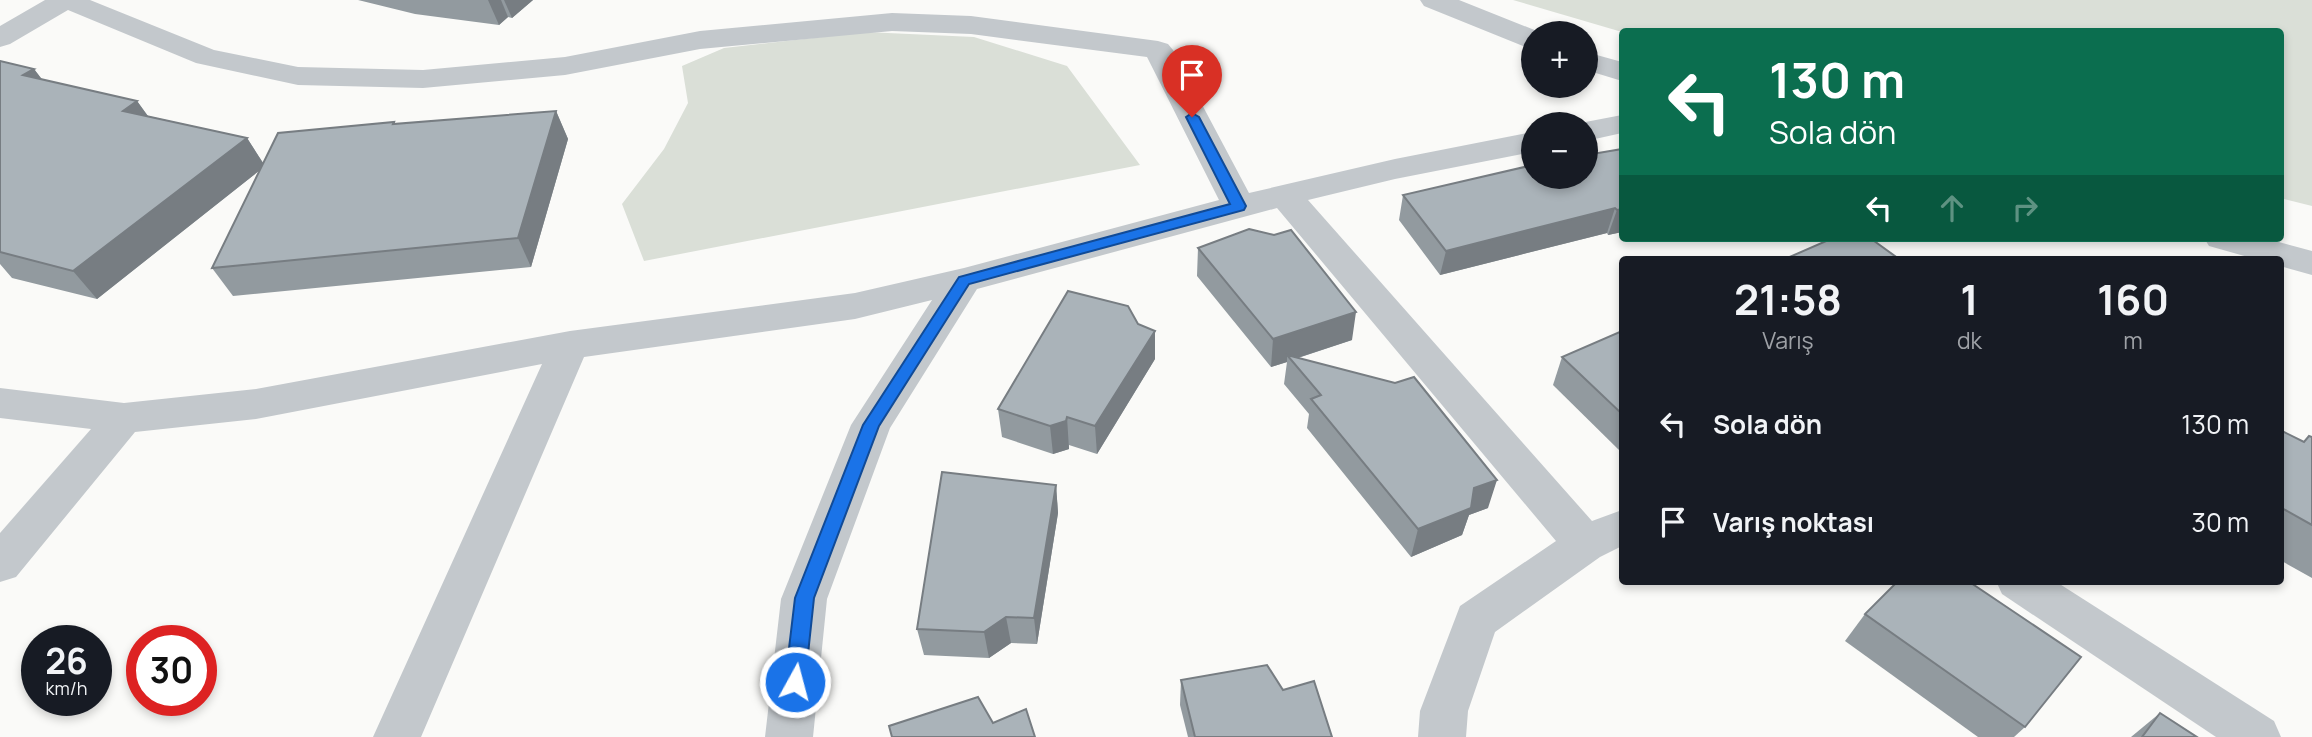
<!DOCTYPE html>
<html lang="tr">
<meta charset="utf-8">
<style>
body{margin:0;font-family:Manrope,sans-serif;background:#242831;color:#f1f3f6;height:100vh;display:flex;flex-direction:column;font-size:26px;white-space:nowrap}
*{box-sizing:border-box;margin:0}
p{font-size:23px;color:#9ea1a6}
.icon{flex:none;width:38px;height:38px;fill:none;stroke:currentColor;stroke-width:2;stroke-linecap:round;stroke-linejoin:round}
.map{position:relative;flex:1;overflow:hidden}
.details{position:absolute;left:1619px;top:256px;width:665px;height:329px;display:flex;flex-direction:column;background:#171b24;border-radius:7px;box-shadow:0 4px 10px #0003}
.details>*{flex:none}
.top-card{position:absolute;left:1619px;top:28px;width:665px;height:214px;border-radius:7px;box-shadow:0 4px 10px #0003;background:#0b6e4f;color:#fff;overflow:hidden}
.tools{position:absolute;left:1521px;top:21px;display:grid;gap:14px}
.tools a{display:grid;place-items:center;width:77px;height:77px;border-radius:50%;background:#171b24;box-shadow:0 4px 10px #0003;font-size:35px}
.speed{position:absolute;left:21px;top:625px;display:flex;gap:14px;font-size:35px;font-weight:700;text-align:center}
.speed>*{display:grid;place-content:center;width:91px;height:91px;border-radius:50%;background:#171b24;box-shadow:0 4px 10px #0003;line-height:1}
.speed small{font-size:18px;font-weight:400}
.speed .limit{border:10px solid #d22;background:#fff;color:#111}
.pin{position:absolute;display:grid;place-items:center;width:60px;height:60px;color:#fff;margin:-72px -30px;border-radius:50% 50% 50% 0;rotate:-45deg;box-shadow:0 0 7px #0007}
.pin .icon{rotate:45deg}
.me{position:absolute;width:77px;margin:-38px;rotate:7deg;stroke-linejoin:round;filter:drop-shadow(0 0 5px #0008)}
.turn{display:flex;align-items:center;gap:24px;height:147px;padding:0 35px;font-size:32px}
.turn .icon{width:91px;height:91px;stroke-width:2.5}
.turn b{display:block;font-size:49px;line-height:60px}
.lanes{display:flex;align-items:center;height:66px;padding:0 35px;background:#0003;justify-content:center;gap:35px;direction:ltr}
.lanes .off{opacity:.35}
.eta{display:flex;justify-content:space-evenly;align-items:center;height:119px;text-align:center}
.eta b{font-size:42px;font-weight:700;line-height:49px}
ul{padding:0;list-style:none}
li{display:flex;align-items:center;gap:21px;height:98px;padding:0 35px}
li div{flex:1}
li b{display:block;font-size:26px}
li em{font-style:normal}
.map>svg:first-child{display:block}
.green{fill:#dadfd7}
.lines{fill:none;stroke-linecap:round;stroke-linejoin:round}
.street{fill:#c3c8cc;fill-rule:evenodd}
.wall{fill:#929a9f}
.shaded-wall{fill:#777d82}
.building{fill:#aab3b9;stroke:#777d82;stroke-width:2}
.route{fill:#1a73e8;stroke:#114b97;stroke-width:2}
</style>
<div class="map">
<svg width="2312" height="737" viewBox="0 0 2312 737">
<rect width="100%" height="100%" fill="#fafaf8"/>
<g class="green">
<polygon points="1513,0 2312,0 2312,206 2280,198 2280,32 1622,32"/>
<polygon points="866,32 974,37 1067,66 1140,165 644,261 622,204 664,149 688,103 682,66 724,48"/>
</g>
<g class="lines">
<g class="street">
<polygon points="45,0 90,0 214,50 298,67 423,70 565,57 700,31 892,13 971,16 1158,41 1168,44 1173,50 1249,193 1395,159 1533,132 1533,152 1395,179 1308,200 1592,521 1622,510 1622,546 1600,557 1495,632 1468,711 1466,737 1418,737 1420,711 1460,606 1556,541 1277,208 977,289 890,428 827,599 813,737 765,737 781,599 851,425 932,300 855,319 584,357 421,737 373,737 542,364 256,419 135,432 16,577 0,582 0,533 91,429 0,418 0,388 124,403 256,389 570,331 855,293 964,268 1219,200 1147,57 971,34 892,31 700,49 565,75 423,88 298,85 196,63 68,10 10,44 0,47 0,26"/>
<polygon points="1420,0 1459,0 1542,33 1533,33 1533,49 1523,46 1424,6"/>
<polygon points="1586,52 1622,62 1622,81 1586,70"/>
<polygon points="1622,115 1622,133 1586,141 1586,124 1575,124"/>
<polygon points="2204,238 2264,238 2312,251 2312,275 2280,266 2280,259 2255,259 2209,246"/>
<polygon points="1996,581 2055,581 2274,721 2281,737 2216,737 2002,594"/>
</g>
</g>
<g class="wall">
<polygon points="358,0 533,0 512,18 508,17 499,25 415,14"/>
<polygon points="0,61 34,69 42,80 137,101 148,116 247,138 263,163 395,124 556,111 568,139 531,267 233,296 212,268 260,170 97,299 12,278 0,264"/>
<polygon points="1622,149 1622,232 1608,235 1607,233 1440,275 1399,220 1403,195"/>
<polygon points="1198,248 1352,340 1298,358 1488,508 1469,515 1462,535 1411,557 1307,428 1309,414 1284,384 1287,362 1271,367 1197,276"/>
<polygon points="1622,331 1622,451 1621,452 1553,385 1562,357"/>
<polygon points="1155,359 1097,454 1069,445 1069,449 1053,454 1002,437 998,409"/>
<polygon points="2280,430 2303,442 2309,436 2312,437 2312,578 2280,560"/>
<polygon points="1056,485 1058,513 1037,644 1011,643 989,658 924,655 917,629"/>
<polygon points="1865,614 2025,727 2014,737 1978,737 1845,641"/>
<polygon points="1181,680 1283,690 1332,737 1188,737 1180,705"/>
<polygon points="2160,713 2197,737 2131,737"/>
</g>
<g class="shaded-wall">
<polygon points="488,0 501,0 508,17 499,25"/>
<polygon points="504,0 533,0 512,18"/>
<polygon points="34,69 55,96 23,75"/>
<polygon points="137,101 157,129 123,111"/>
<polygon points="556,111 568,139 531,267 518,238"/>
<polygon points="247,138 265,166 97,299 73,271"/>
<polygon points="1615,208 1607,233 1440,275 1446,251"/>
<polygon points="1622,209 1622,232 1608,235 1617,210"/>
<polygon points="1356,312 1352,340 1291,360 1287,355 1287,362 1271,367 1273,339"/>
<polygon points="1155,331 1155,359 1097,454 1095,426"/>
<polygon points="1067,417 1069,449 1053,454 1050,426"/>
<polygon points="1497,480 1488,508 1469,515 1462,535 1411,557 1418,529 1474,488"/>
<polygon points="1056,485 1058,513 1037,644 1034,618"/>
<polygon points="1006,617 1011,643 989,658 984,632"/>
</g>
<g class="building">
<polygon points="0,61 34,69 23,75 137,101 123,111 247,138 73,271 0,252"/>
<polygon points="556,111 518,238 212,268 278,133 394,122 393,124"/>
<polygon points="1622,149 1622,209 1617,210 1615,208 1446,251 1403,195 1533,165 1533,177 1586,177 1586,155"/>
<polygon points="1249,229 1274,235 1291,230 1356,312 1273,339 1198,248"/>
<polygon points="1833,238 1870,238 1899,259 1785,259"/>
<polygon points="1068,291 1128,306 1138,324 1155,331 1095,426 1067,417 1066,421 1050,426 998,409"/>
<polygon points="1622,331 1622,414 1562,357"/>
<polygon points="1287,355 1395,383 1414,377 1497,480 1474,488 1471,508 1418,529 1311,399 1321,395"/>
<polygon points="2280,430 2304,442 2309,436 2312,437 2312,525 2280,507"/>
<polygon points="942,472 1056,485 1034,618 1006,617 984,632 917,629"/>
<polygon points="1898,581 1968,581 2081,657 2025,727 1865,614"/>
<polygon points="1267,665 1283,690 1314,681 1332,737 1195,737 1181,680"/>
<polygon points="978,697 993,723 1026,709 1035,737 892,737 889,726"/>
<polygon points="2160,713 2197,737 2142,737"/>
</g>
<polygon class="route" points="1192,113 1199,117 1246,206 1244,210 969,284 879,426 814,598 805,682 802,688 795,690 788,688 785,682 795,598 863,425 959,277 1230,204 1186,117"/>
</svg>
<div class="tools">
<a>+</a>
<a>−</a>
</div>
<div class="speed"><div>26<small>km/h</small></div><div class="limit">30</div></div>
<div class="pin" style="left:1192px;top:117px;background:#d93025"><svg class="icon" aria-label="arrive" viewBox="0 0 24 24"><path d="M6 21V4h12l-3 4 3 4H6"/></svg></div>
<svg class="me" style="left:795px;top:682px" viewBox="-20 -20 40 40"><circle r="17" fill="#1a73e8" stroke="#fff" stroke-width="3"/><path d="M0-11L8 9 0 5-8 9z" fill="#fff"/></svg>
<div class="top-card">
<div class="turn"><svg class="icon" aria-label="left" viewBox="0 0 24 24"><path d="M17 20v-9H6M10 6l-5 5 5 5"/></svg><div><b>130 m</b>Sola dön</div></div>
<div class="lanes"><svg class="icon" aria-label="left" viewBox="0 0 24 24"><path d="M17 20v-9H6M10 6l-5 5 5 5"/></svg><svg class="icon off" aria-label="ahead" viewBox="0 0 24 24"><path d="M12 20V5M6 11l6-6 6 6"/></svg><svg class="icon off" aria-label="right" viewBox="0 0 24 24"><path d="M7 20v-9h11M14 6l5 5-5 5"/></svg></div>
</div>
<section class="details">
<div class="eta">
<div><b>21:58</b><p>Varış</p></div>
<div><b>1</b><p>dk</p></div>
<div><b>160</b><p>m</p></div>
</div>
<ul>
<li><svg class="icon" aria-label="left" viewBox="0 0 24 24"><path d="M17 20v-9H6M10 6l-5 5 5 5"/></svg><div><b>Sola dön</b></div><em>130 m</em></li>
<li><svg class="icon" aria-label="arrive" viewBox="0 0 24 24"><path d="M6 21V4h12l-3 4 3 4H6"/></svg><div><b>Varış noktası</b></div><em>30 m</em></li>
</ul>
</section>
</div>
